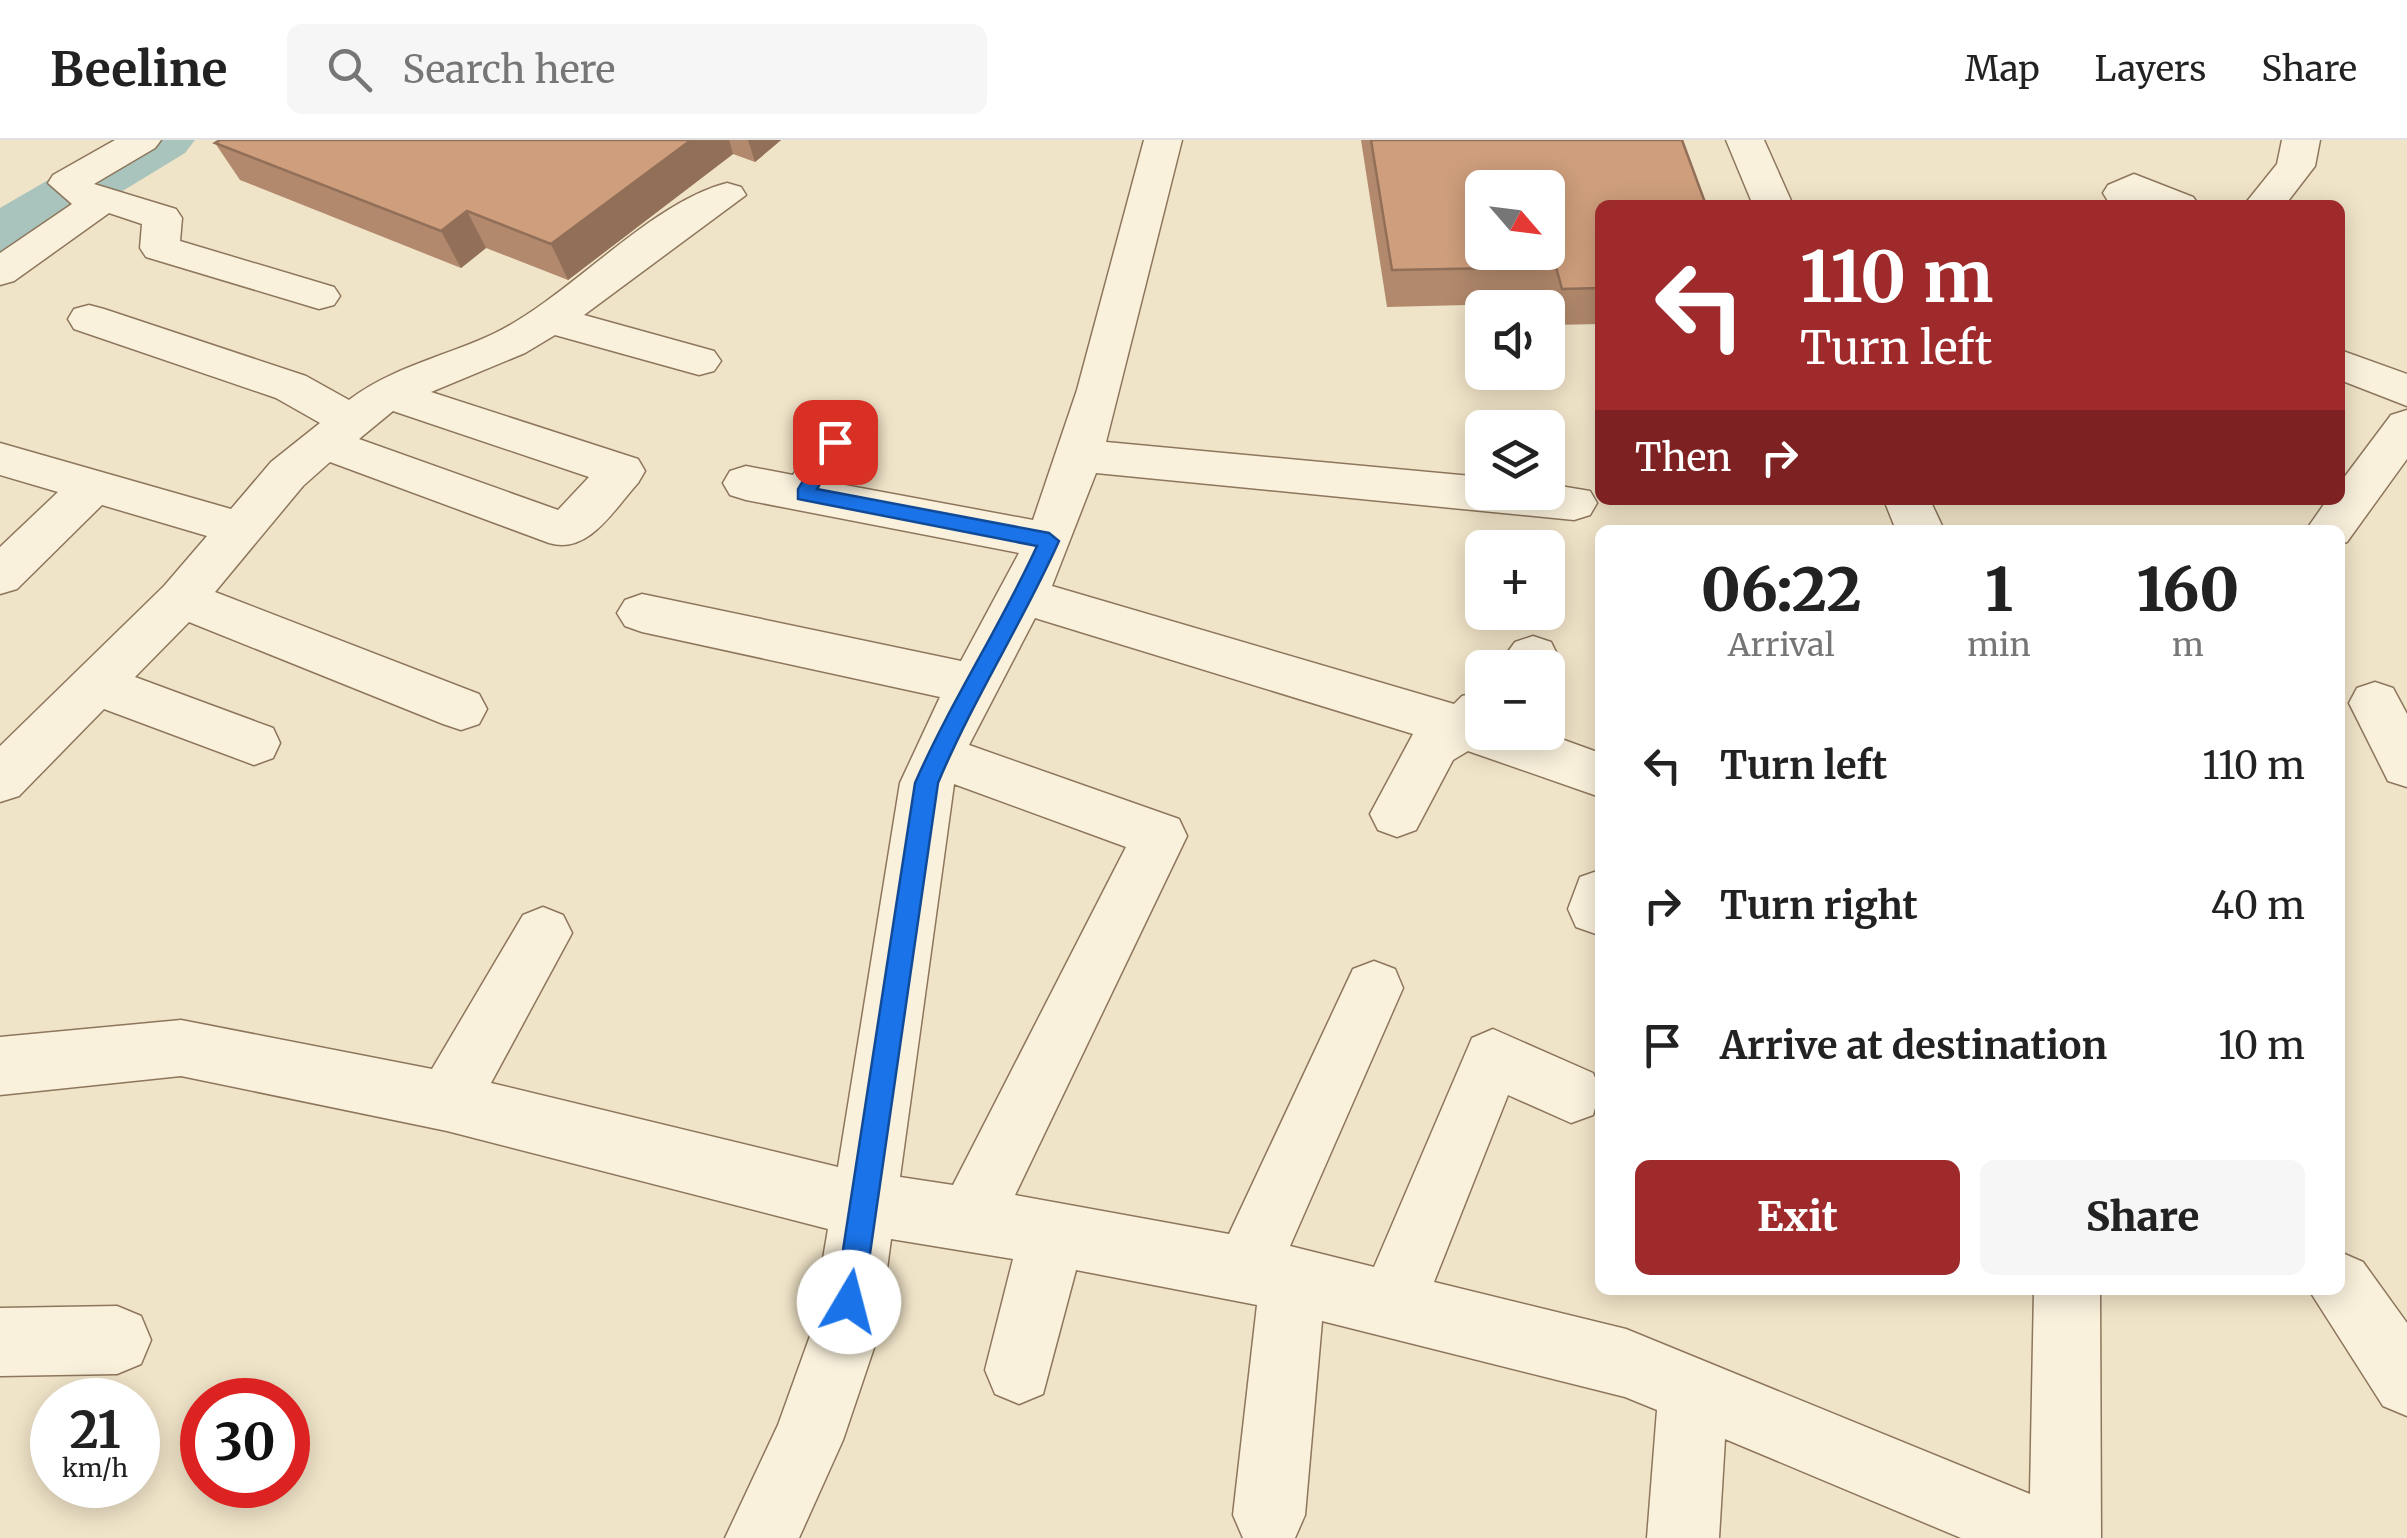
<!DOCTYPE html>
<meta charset="utf-8">
<style>
body{margin:0;font-family:Merriweather,serif;background:#f6f6f6;color:#222;height:100vh;display:flex;flex-direction:column;font-size:38px;white-space:nowrap}
*{box-sizing:border-box;margin:0}
p{font-size:32px;color:#767676}
.icon{flex:none;width:55px;height:55px;fill:none;stroke:currentColor;stroke-width:2;stroke-linecap:round;stroke-linejoin:round}
.map{position:relative;flex:1;overflow:hidden}
.details{position:absolute;left:1595px;top:385px;width:750px;height:770px;display:flex;flex-direction:column;background:#fff;border-radius:15px;box-shadow:0 5px 25px #0003}
.details>*{flex:none}
.hud{position:absolute;left:1595px;top:60px;width:750px;height:305px;border-radius:15px;box-shadow:0 5px 25px #0003;background:#9e2a2b;color:#fff;overflow:hidden}
.needle{width:65px;rotate:118deg}
.fabs{position:absolute;left:1465px;top:30px;display:grid;gap:20px}
.fabs a{display:grid;place-items:center;width:100px;height:100px;border-radius:15px;background:#fff;box-shadow:0 5px 25px #0003;font-size:50px}
.speed{position:absolute;left:30px;top:1238px;display:flex;gap:20px;font-size:50px;font-weight:700;text-align:center}
.speed>*{display:grid;place-content:center;width:130px;height:130px;border-radius:50%;background:#fff;box-shadow:0 5px 25px #0003;line-height:1}
.speed small{font-size:25px;font-weight:400}
.speed .limit{border:15px solid #d22;background:#fff;color:#111}
.pin{position:absolute;display:grid;place-items:center;width:85px;height:85px;color:#fff;margin:-42px;border-radius:20px;box-shadow:0 5px 15px #0006}
.me{position:absolute;width:110px;margin:-55px;rotate:8deg;stroke-linejoin:round;filter:drop-shadow(0 0 8px #0008)}
.turn{display:flex;align-items:center;gap:35px;height:210px;padding:0 40px;font-size:45px}
.turn .icon{width:130px;height:130px;stroke-width:2.5}
.turn b{display:block;font-size:70px;line-height:85px}
.then{display:flex;align-items:center;height:95px;padding:0 40px;background:#0003;gap:20px;font-size:38px}
.eta{display:flex;justify-content:space-evenly;align-items:center;height:170px;text-align:center}
.eta b{font-size:60px;font-weight:800;line-height:70px}
.primary-button{display:flex;gap:20px;margin-top:auto;padding:20px 40px}
.primary-button a{flex:1;height:115px;border-radius:15px;background:#9e2a2b;color:#fff;font-size:40px;font-weight:800;line-height:115px;text-align:center}
.primary-button a+a{background:#f6f6f6;color:#222}
ul{padding:0;list-style:none}
li{display:flex;align-items:center;gap:30px;height:140px;padding:0 40px}
li div{flex:1}
li b{display:block;font-size:38px}
li em{font-style:normal}
header{display:flex;align-items:center;gap:60px;box-sizing:border-box;height:140px;padding:0 50px;background:#fff;border-bottom:2px solid #e0e0e0}
header strong{font-size:48px}
nav{display:flex;gap:55px;margin-inline-start:auto;font-size:35px}
.search{width:700px;height:90px;background:#f6f6f6;display:flex;align-items:center;gap:25px;box-sizing:border-box;padding:0 35px;border-radius:15px;color:#767676;font-size:38px}
.map>svg:first-child{display:block}
.lines{fill:none;stroke-linecap:round;stroke-linejoin:round}
.river{fill:#a9c4bc;fill-rule:evenodd}
.minor-casing{stroke:#8d765c;stroke-width:3}
.tertiary-casing{stroke:#8d765c;stroke-width:3}
.minor{fill:#faf1dc;fill-rule:evenodd}
.tertiary{fill:#faf1dc;fill-rule:evenodd}
.wall{fill:#b2896c}
.shaded-wall{fill:#916f58}
.building{fill:#cf9f7d;stroke:#916f58;stroke-width:2.5;fill-rule:evenodd}
.route{fill:#1a73e8;stroke:#114b97;stroke-width:2.5}
</style>
<header>
<strong>Beeline</strong>
<div class="search"><svg class="icon" aria-label="search" viewBox="0 0 24 24"><circle cx="10" cy="10" r="6"/><path d="M15 15l6 6"/></svg>Search here</div>
<nav><a>Map</a><a>Layers</a><a>Share</a></nav>
</header>
<div class="map">
<svg width="2407" height="1398" viewBox="0 0 2407 1398">
<rect width="100%" height="100%" fill="#f0e4c8"/>
<g class="lines">
<polygon class="river" points="117,0 195,0 185,13 24,111 0,117 0,68"/>
<defs>
<g id="minor">
<polygon points="115,0 161,0 155,8 94,44 176,69 182,78 180,101 334,147 340,156 334,165 319,169 146,117 140,108 142,84 109,73 14,141 0,145 0,113 72,64 48,43 53,35"/>
<path d="M1144,0H1182L1106,302L1482,337V352H1548V344L1590,351L1597,363L1590,375L1574,380L1096,333L1052,446L1454,564L1462,556L1482,551V592H1542L1600,613V657L1468,611L1453,620L1416,690L1397,697L1378,690L1370,674L1413,594L1035,478L969,605L1179,679L1187,696L1015,1055L1229,1094L1353,829L1374,821L1395,829L1403,848L1290,1106L1374,1127L1472,898L1493,889L1593,933L1600,950L1593,975L1571,983L1508,955L1434,1142L1626,1189L2030,1354L2034,1150H2100L2101,1398H1961L1725,1299L1719,1398H1647L1657,1270L1625,1257L1322,1181L1305,1375L1295,1398H1243L1233,1375L1257,1165L1076,1130L1043,1254L1019,1264L995,1254L985,1230L1013,1119L891,1099L878,1196L843,1300L799,1398H725L778,1285L810,1196L828,1089L447,991L181,936L0,955V897L181,880L432,929L523,775L543,767L563,775L572,793L491,943L838,1027L900,643L940,557L642,492L625,486L617,473L625,460L642,454L961,521L1019,413L746,360L730,355L723,343L730,331L746,326L793,335L819,291L835,286L851,291L858,302L834,343L1033,380L1077,250ZM954,644L1126,707L953,1045L900,1037Z"/>
<polygon points="2282,0 2320,0 2315,26 2285,65 2244,65 2277,24"/>
<polygon points="2134,34 2193,57 2199,65 2108,61 2103,53 2108,45"/>
<path d="M727,43L741,47L746,55L584,175L714,211L721,221L714,231L699,235L555,195L525,213L431,252L638,319L645,331L638,343C614,369 589,415 549,403L330,322L303,346L215,452L479,554L487,569L479,584L461,590L443,584L189,482L135,537L273,588L280,603L273,618L254,625L104,569L19,656L0,662V606L164,446L207,396L102,365L17,449L0,454V407L58,352L0,335V303L231,369L271,322L320,283L276,258L74,189L68,179L74,169L89,165L104,169L306,236L349,260C392,227 447,216 495,193C571,156 649,63 727,43ZM393,271L589,337L558,370L359,299Z"/>
<polygon points="2340,210 2407,234 2407,266 2340,240"/>
<polygon points="2407,270 2407,319 2347,402 2340,404 2340,390 2306,390 2327,360 2340,360 2340,343 2391,275"/>
<polygon points="1533,496 1551,502 1558,516 1548,533 1548,528 1496,528 1515,502"/>
<polygon points="2375,542 2393,548 2407,574 2407,647 2388,641 2349,563 2357,548"/>
<polygon points="1600,730 1600,793 1596,794 1576,787 1568,769 1580,737"/>
<polygon points="117,1166 141,1176 151,1200 141,1224 117,1234 0,1236 0,1168"/>
</g>
<g id="tertiary">
<polygon points="1726,0 1764,0 1793,65 1753,65"/>
<polygon points="1884,360 1930,360 1944,390 1896,390"/>
<polygon points="2340,1112 2363,1122 2407,1183 2407,1276 2383,1266 2309,1150 2340,1150"/>
</g>
</defs>
<use href="#minor" class="minor-casing"/>
<use href="#tertiary" class="tertiary-casing"/>
<use href="#minor" class="minor"/>
<use href="#tertiary" class="tertiary"/>
</g>
<g class="wall">
<polygon points="220,0 781,0 755,22 733,14 568,140 486,108 461,128 240,40 215,3"/>
<polygon points="1361,0 1682,0 1600,65 1600,184 1552,185 1546,163 1387,167"/>
</g>
<g class="shaded-wall">
<polygon points="691,0 729,0 733,14 568,140 551,104"/>
<polygon points="748,0 781,0 755,22"/>
<polygon points="467,71 486,108 461,128 441,91"/>
</g>
<g class="building">
<polygon points="220,0 691,0 551,104 467,71 441,91 215,3"/>
<path d="M1371,0H1682L1706,65H1600V148L1562,149L1556,127L1392,130ZM1482,48H1548V112H1482Z"/>
</g>
<path class="route" d="M835,296L845,302L817,349L1049,393L1059,401C1022,484 973,559 938,643L863,1162L859,1172L849,1176L839,1172L835,1162L915,643C951,561 1000,487 1037,406L798,359V349L829,298Z"/>
</svg>
<div class="fabs">
<a><svg class="needle" viewBox="-14 -14 28 28"><path d="M0-13l5 13h-10z" fill="#e53935"/><path d="M0 13l5-13h-10z" fill="#767676"/></svg></a>
<a><svg class="icon" aria-label="sound" viewBox="0 0 24 24"><path d="M4 9h4l5-4v14l-5-4H4zM17 9q2 3 0 6"/></svg></a>
<a><svg class="icon" aria-label="layers" viewBox="0 0 24 24"><path d="M12 4l9 5-9 5-9-5zM3 14l9 5 9-5"/></svg></a>
<a>+</a>
<a>−</a>
</div>
<div class="speed"><div>21<small>km/h</small></div><div class="limit">30</div></div>
<div class="pin" style="left:835px;top:302px;background:#d93025"><svg class="icon" aria-label="arrive" viewBox="0 0 24 24"><path d="M6 21V4h12l-3 4 3 4H6"/></svg></div>
<svg class="me" style="left:849px;top:1162px" viewBox="-20 -20 40 40"><circle r="19" fill="#fff"/><path d="M0-13L10 11 0 6-10 11z" fill="#1a73e8"/></svg>
<div class="hud">
<div class="turn"><svg class="icon" aria-label="left" viewBox="0 0 24 24"><path d="M17 20v-9H6M10 6l-5 5 5 5"/></svg><div><b>110 m</b>Turn left</div></div>
<div class="then">Then<svg class="icon" aria-label="right" viewBox="0 0 24 24"><path d="M7 20v-9h11M14 6l5 5-5 5"/></svg></div>
</div>
<section class="details">
<div class="eta">
<div><b>06:22</b><p>Arrival</p></div>
<div><b>1</b><p>min</p></div>
<div><b>160</b><p>m</p></div>
</div>
<ul>
<li><svg class="icon" aria-label="left" viewBox="0 0 24 24"><path d="M17 20v-9H6M10 6l-5 5 5 5"/></svg><div><b>Turn left</b></div><em>110 m</em></li>
<li><svg class="icon" aria-label="right" viewBox="0 0 24 24"><path d="M7 20v-9h11M14 6l5 5-5 5"/></svg><div><b>Turn right</b></div><em>40 m</em></li>
<li><svg class="icon" aria-label="arrive" viewBox="0 0 24 24"><path d="M6 21V4h12l-3 4 3 4H6"/></svg><div><b>Arrive at destination</b></div><em>10 m</em></li>
</ul>
<div class="primary-button"><a>Exit</a><a>Share</a></div>
</section>
</div>
